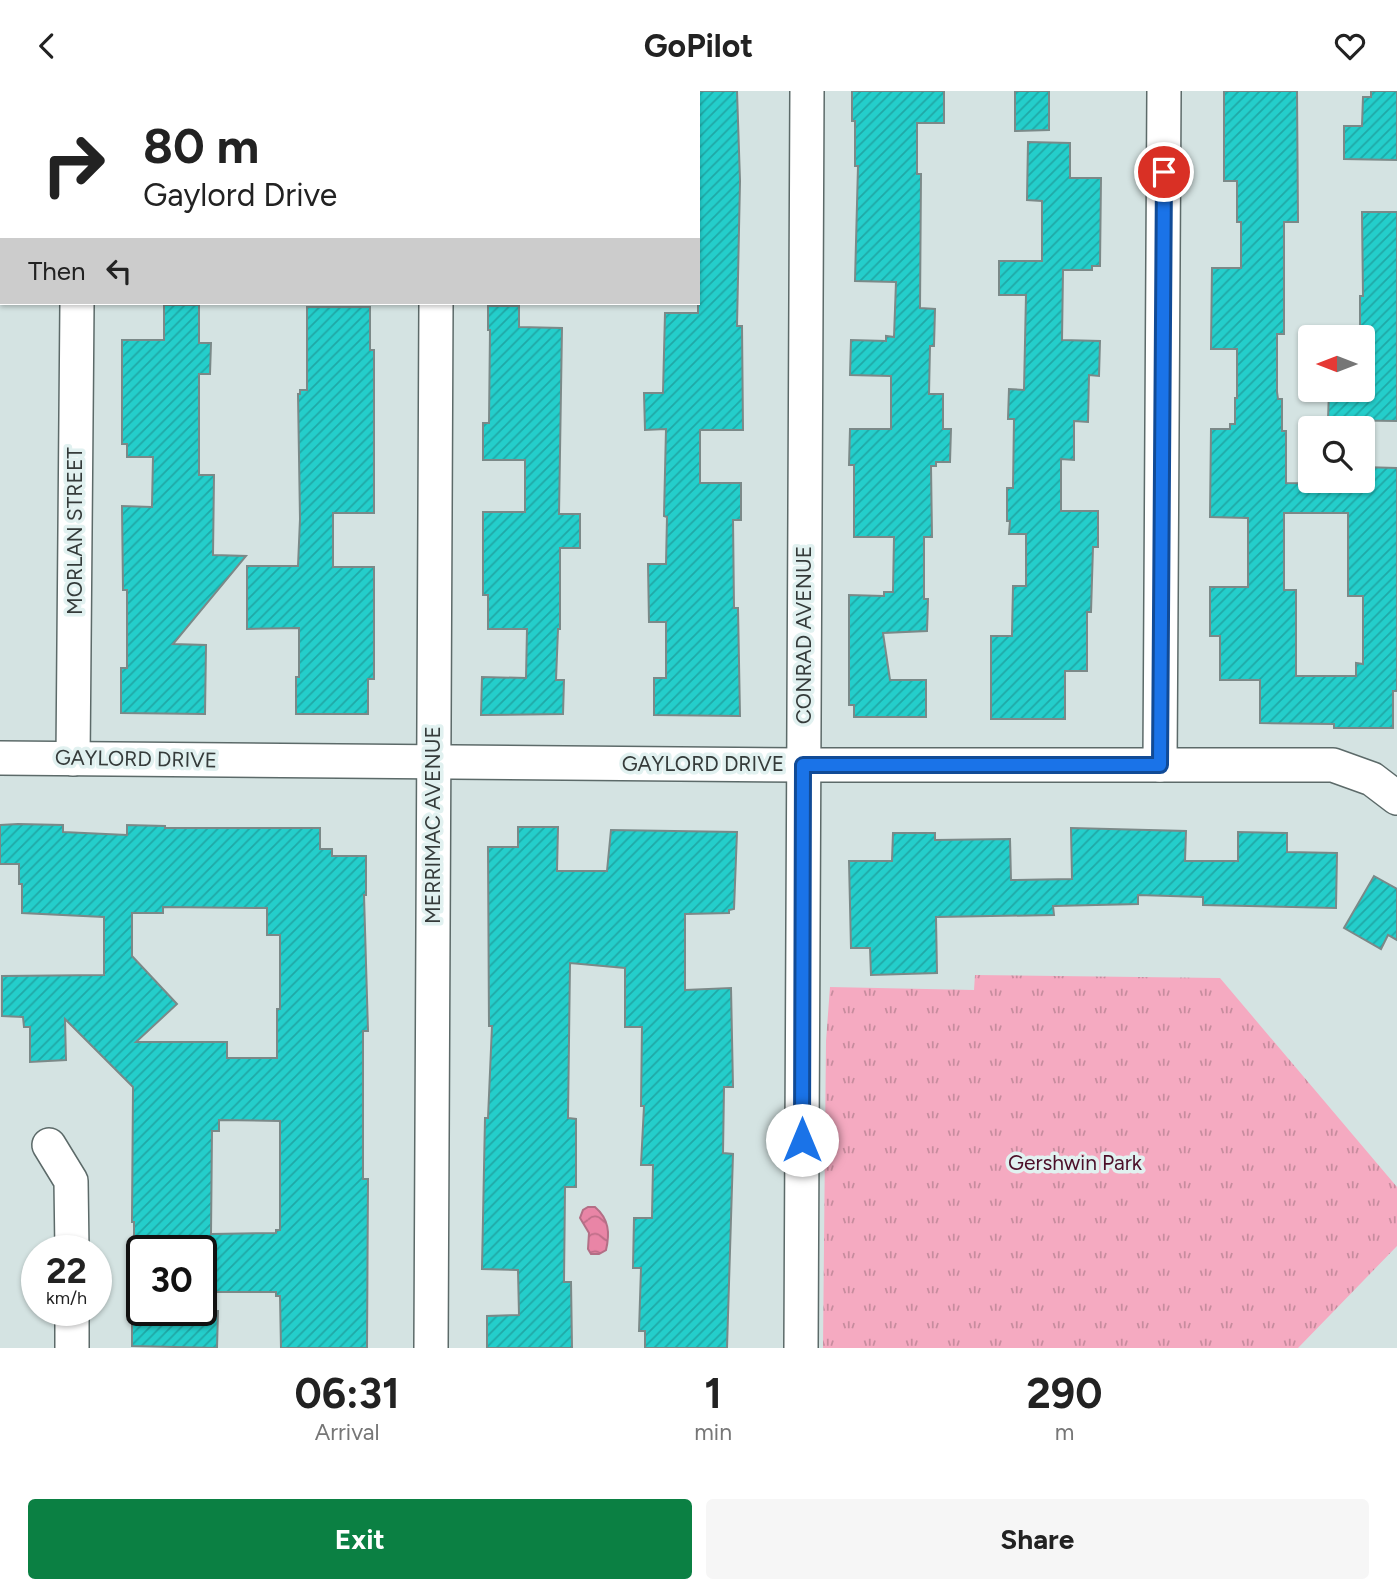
<!DOCTYPE html>
<style>
body{margin:0;font-family:Figtree,sans-serif;background:#f6f6f6;color:#222;height:100vh;display:flex;flex-direction:column;font-size:26px;white-space:nowrap}
*{box-sizing:border-box;margin:0}
p{font-size:23px;color:#767676}
.icon{flex:none;width:38px;height:38px;fill:none;stroke:currentColor;stroke-width:2;stroke-linecap:round;stroke-linejoin:round}
.map{position:relative;height:1257px;overflow:hidden}
.side{display:flex;flex-direction:column;background:#fff;flex:1}
.side>*{flex:none}
.guide{position:absolute;left:0px;top:0px;width:700px;height:214px;box-shadow:0 2px 5px #0004;background:#fff;color:#222;overflow:hidden}
.needle{width:46px;rotate:270deg}
.controls{position:absolute;left:1298px;top:234px;display:grid;gap:14px}
.controls a{display:grid;place-items:center;width:77px;height:77px;border-radius:7px;background:#fff;box-shadow:0 2px 5px #0004;font-size:35px}
.speed{position:absolute;left:21px;top:1144px;display:flex;gap:14px;font-size:35px;font-weight:700;text-align:center}
.speed>*{display:grid;place-content:center;width:91px;height:91px;border-radius:50%;background:#fff;box-shadow:0 2px 5px #0004;line-height:1}
.speed small{font-size:18px;font-weight:400}
.speed .limit{border:4px solid #111;border-radius:10px;background:#fff;color:#111}
.pin{position:absolute;display:grid;place-items:center;width:60px;height:60px;color:#fff;margin:-30px;border:4px solid #fff;border-radius:50%;box-shadow:0 2px 7px #0007}
.me{position:absolute;width:77px;margin:-38px;rotate:0deg;stroke-linejoin:round;filter:drop-shadow(0 0 5px #0008)}
.turn{display:flex;align-items:center;gap:24px;height:147px;padding:0 28px;font-size:32px}
.turn .icon{width:91px;height:91px;stroke-width:2.5}
.turn b{display:block;font-size:49px;line-height:60px}
.then{display:flex;align-items:center;height:66px;padding:0 28px;background:#0003;gap:14px;font-size:26px}
.eta{display:flex;justify-content:space-evenly;align-items:center;height:119px;text-align:center}
.eta b{font-size:42px;font-weight:700;line-height:49px}
.action{display:flex;gap:14px;margin-top:auto;padding:14px 28px}
.action a{flex:1;height:80px;border-radius:7px;background:#0b8043;color:#fff;font-size:28px;font-weight:700;line-height:80px;text-align:center}
.action a+a{background:#f6f6f6;color:#222}
header{display:flex;justify-content:space-between;align-items:center;height:91px;padding:0 28px;background:#fff;font-size:32px;font-weight:700}
.map>svg:first-child{display:block}
.park{fill:url(#park-tufts)}
.water{fill:url(#water-waves);stroke:#b36f86;stroke-width:2}
.building{fill:url(#building-hatch);stroke:#7b8988;stroke-width:2;fill-rule:evenodd}
.lines{fill:none;stroke-linecap:round;stroke-linejoin:round}
.minor-casing{stroke:#5c6a69;stroke-width:36}
.minor{stroke:#fff;stroke-width:33}
.route-casing{stroke:#114b97;stroke-width:18}
.route{stroke:#1a73e8;stroke-width:12}
.labels{text-anchor:middle;stroke-width:7;stroke-linejoin:round;paint-order:stroke}
.street-label{font-size:21px;fill:#353b3a;stroke:#e1f1f0}
.park-label{font-size:21px;fill:#4c0f29;stroke:#e1f1f0}
</style>
<header><svg class="icon" aria-label="back" viewBox="0 0 24 24"><path d="M15 5l-7 7 7 7"/></svg>GoPilot<svg class="icon" aria-label="heart" viewBox="0 0 24 24"><path d="M12 20l-8-8c-3-5 5-10 8-4 3-6 11-1 8 4z"/></svg></header>
<div class="map">
<svg width="1397" height="1257" viewBox="0 0 1397 1257">
<defs>
<pattern id="park-tufts" width="24" height="20" patternUnits="userSpaceOnUse" patternTransform="scale(1.75)"><rect width="24" height="20" fill="#f5aac1"/><path d="M3 7l-1-3M5 7V3M7 7l1-3M15 17l-1-3M17 17v-4M19 17l1-3" fill="none" stroke="#c78c9e"/></pattern>
<pattern id="water-waves" width="16" height="10" patternUnits="userSpaceOnUse" patternTransform="scale(1.75)"><rect width="16" height="10" fill="#e985a6"/><path d="M0 5q4-4 8 0t8 0" fill="none" stroke="#be6e88"/></pattern>
<pattern id="building-hatch" width="6" height="6" patternUnits="userSpaceOnUse" patternTransform="scale(1.75)"><rect width="6" height="6" fill="#24cecb"/><path d="M-1 1l2-2M0 6l6-6M5 7l2-2" fill="none" stroke="#20a8a6"/></pattern>
</defs>
<rect width="100%" height="100%" fill="#d4e3e2"/>
<polygon class="park" points="975,884 1220,887 1397,1096 1397,1155 1298,1257 823,1257 826,950 830,896 974,899"/>
<path class="water" d="M588,1116H595C609,1128 610,1142 606,1159L599,1163H591L588,1158L589,1142L580,1127L583,1119Z"/>
<g class="building">
<polygon points="698,0 737,0 740,90 737,235 742,235 743,339 700,339 700,392 741,392 741,429 733,429 734,517 738,517 740,625 654,624 654,587 666,587 666,531 649,531 648,473 666,473 667,426 664,425 666,338 645,339 644,302 663,302 665,222 698,222"/>
<polygon points="852,0 944,0 944,32 917,32 917,83 921,83 920,217 935,218 934,255 930,255 929,303 943,303 943,338 951,338 950,371 936,371 936,375 931,375 932,446 924,446 924,508 928,508 927,540 883,542 890,589 926,589 926,626 854,626 854,614 849,614 849,504 884,505 884,501 893,501 894,446 854,446 854,374 849,374 850,338 891,338 891,285 850,284 851,249 886,250 886,245 894,246 896,191 855,190 858,75 855,75 855,30 852,30"/>
<polygon points="1015,0 1049,0 1049,39 1015,40"/>
<path d="M1224,0H1297L1298,131H1284V243H1277V301L1278,308H1282V340H1286V392L1345,393V390H1363V376L1397,377V600H1393V637H1334V633L1260,632V589H1220V545H1210V496H1248V427L1210,426L1211,338H1230V333H1235V307H1237V258H1211L1212,177H1241V131H1237V90H1224ZM1284,422H1348V505H1363V573L1356,572V585H1296V499H1284Z"/>
<polygon points="1371,0 1397,0 1397,69 1344,68 1344,35 1362,35 1363,6 1371,6"/>
<polygon points="1028,51 1070,52 1070,87 1101,87 1100,175 1092,175 1092,179 1063,179 1062,249 1100,250 1099,285 1089,284 1088,331 1074,330 1074,369 1061,368 1061,420 1098,420 1098,456 1093,456 1091,521 1087,521 1087,580 1065,580 1065,628 991,628 991,545 1012,545 1013,495 1026,495 1026,443 1009,443 1010,430 1007,430 1007,397 1013,397 1014,328 1008,328 1009,298 1024,299 1026,204 999,204 999,170 1042,170 1042,110 1027,109"/>
<polygon points="1362,121 1397,121 1397,330 1328,329 1329,299 1363,299 1363,247 1360,247 1360,205 1363,205"/>
<polygon points="164,214 199,214 199,252 211,252 210,283 199,283 199,384 214,384 213,464 246,465 173,553 206,554 205,623 121,622 121,577 127,577 127,499 123,499 122,415 152,416 153,366 127,366 127,353 122,353 122,249 164,249"/>
<polygon points="488,215 519,215 519,236 562,237 559,423 580,423 580,457 560,457 560,538 558,538 556,589 564,589 563,623 481,624 482,586 526,587 527,538 488,538 488,504 483,504 483,421 525,421 525,369 483,369 483,332 489,332 490,239 488,239"/>
<polygon points="307,216 370,216 370,259 374,259 374,422 333,422 333,476 374,476 374,588 368,588 368,623 296,623 296,586 299,586 299,537 247,538 247,475 298,475 300,428 298,303 300,303 300,299 307,299"/>
<path d="M18,733L63,734V741L127,744V734L165,735V737H320V758H332V765H366V804H364L368,940H363V1088H368L367,1257H281L280,1205H276V1201H201V1160H134V1131H132L133,996L65,928L66,969L30,971V936H24L23,926L2,925V885L104,884V826L22,822V793H19V773H0V734ZM163,816L267,817V844H280V918H277V967H227V951H136L177,913L132,865V822H163ZM219,1029L280,1030V1139H276V1142L211,1143L212,1040H219Z"/>
<polygon points="518,736 558,736 557,780 607,780 611,739 737,741 734,818 729,819 729,822 685,823 685,899 731,897 733,996 724,996 723,1062 733,1063 727,1257 645,1257 645,1240 639,1240 641,1177 633,1177 634,1127 652,1127 653,1074 641,1074 644,1015 641,1015 642,936 625,936 625,877 570,872 568,1027 576,1028 576,1096 565,1096 564,1191 571,1191 572,1257 487,1257 487,1225 519,1224 518,1179 482,1178 485,1027 488,1027 492,935 489,935 488,756 518,756"/>
<polygon points="1071,737 1186,740 1185,770 1238,770 1238,741 1287,742 1287,761 1337,762 1336,817 1203,814 1203,806 1138,804 1138,813 1053,815 1054,824 936,826 937,882 871,884 870,857 851,857 849,770 892,770 893,742 935,742 935,749 1010,748 1011,789 1072,788"/>
<polygon points="1374,785 1397,798 1397,849 1388,844 1381,858 1344,837"/>
<polygon points="132,1220 218,1220 217,1257 132,1255"/>
</g>
<g class="lines">
<defs>
<g id="minor">
<polyline points="78,2 78,0"/>
<polyline points="437,2 437,0"/>
<polyline points="0,667 803,674 1333,674 1372,688 1397,707"/>
<polyline points="73,668 77,212"/>
<polyline points="1160,674 1164,0"/>
<polyline points="49,1054 71,1090 72,1160"/>
<polyline points="72,1220 72,1257"/>
<polyline points="431,1257 436,212"/>
<polyline points="801,1257 807,0"/>
</g>
</defs>
<use href="#minor" class="minor-casing"/>
<use href="#minor" class="minor"/>
</g>
<g class="lines">
<defs>
<polyline id="route" points="802,1049 803,674 1160,674 1164,81"/>
</defs>
<use href="#route" class="route-casing"/>
<use href="#route" class="route"/>
</g>
<g class="labels">
<g class="street-label">
<text transform="translate(75 440) rotate(-90)" y="7">MORLAN STREET</text>
<text transform="translate(804 544) rotate(-90)" y="7">CONRAD AVENUE</text>
<text transform="translate(136 668) rotate(1)" y="7">GAYLORD DRIVE</text>
<text x="703" y="680">GAYLORD DRIVE</text>
<text transform="translate(433 734) rotate(-90)" y="7">MERRIMAC AVENUE</text>
</g>
<g class="park-label">
<text x="1075" y="1079">Gershwin Park</text>
</g>
</g>
</svg>
<div class="controls">
<a><svg class="needle" viewBox="-14 -14 28 28"><path d="M0-13l5 13h-10z" fill="#e53935"/><path d="M0 13l5-13h-10z" fill="#767676"/></svg></a>
<a><svg class="icon" aria-label="search" viewBox="0 0 24 24"><circle cx="10" cy="10" r="6"/><path d="M15 15l6 6"/></svg></a>
</div>
<div class="speed"><div>22<small>km/h</small></div><div class="limit">30</div></div>
<div class="pin" style="left:1164px;top:81px;background:#d93025"><svg class="icon" aria-label="arrive" viewBox="0 0 24 24"><path d="M6 21V4h12l-3 4 3 4H6"/></svg></div>
<svg class="me" style="left:802px;top:1049px" viewBox="-20 -20 40 40"><circle r="19" fill="#fff"/><path d="M0-13L10 11 0 6-10 11z" fill="#1a73e8"/></svg>
<div class="guide">
<div class="turn"><svg class="icon" aria-label="right" viewBox="0 0 24 24"><path d="M7 20v-9h11M14 6l5 5-5 5"/></svg><div><b>80 m</b>Gaylord Drive</div></div>
<div class="then">Then<svg class="icon" aria-label="left" viewBox="0 0 24 24"><path d="M17 20v-9H6M10 6l-5 5 5 5"/></svg></div>
</div>
</div>
<section class="side">
<div class="eta">
<div><b>06:31</b><p>Arrival</p></div>
<div><b>1</b><p>min</p></div>
<div><b>290</b><p>m</p></div>
</div>
<div class="action"><a>Exit</a><a>Share</a></div>
</section>
